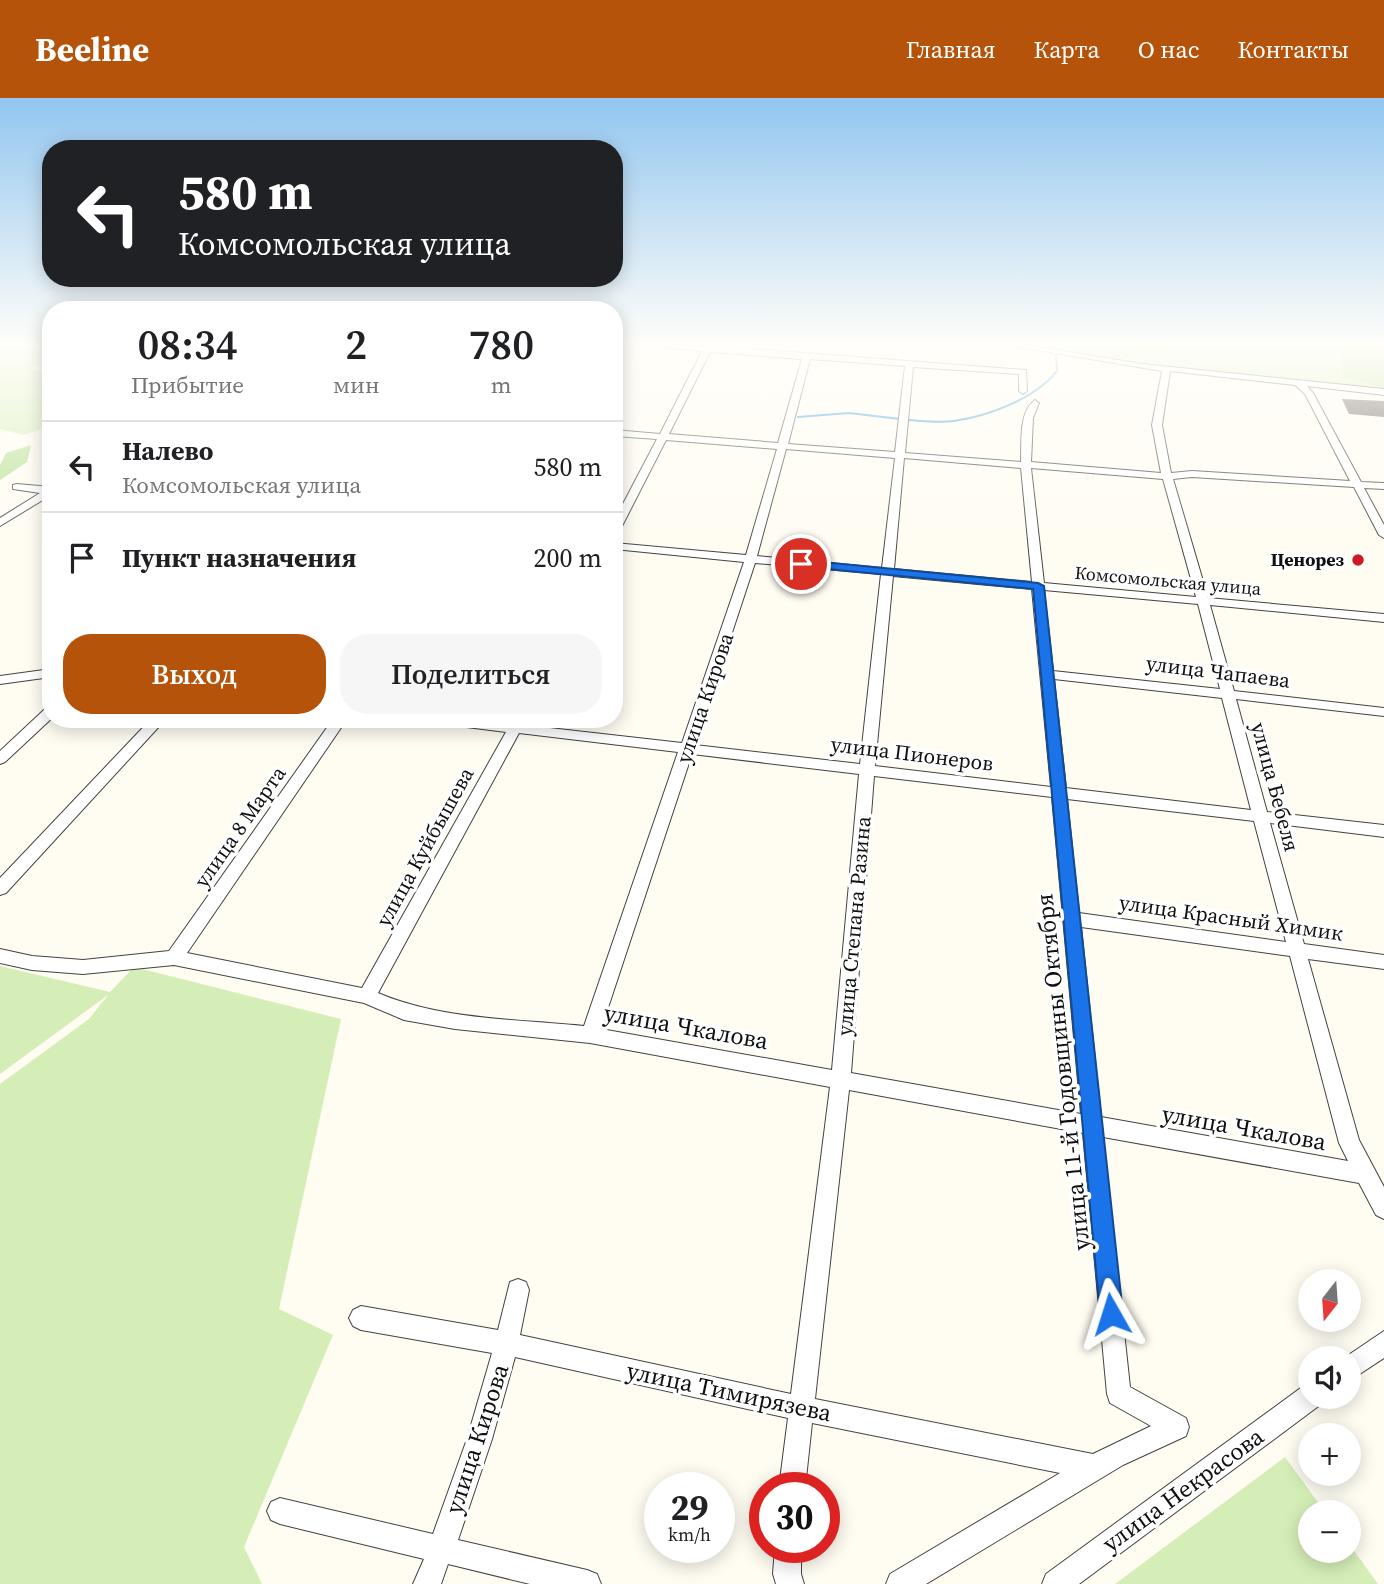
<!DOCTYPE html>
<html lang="ru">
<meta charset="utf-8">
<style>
body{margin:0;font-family:"Source Serif 4",serif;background:#f6f6f6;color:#202124;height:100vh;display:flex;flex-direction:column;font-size:26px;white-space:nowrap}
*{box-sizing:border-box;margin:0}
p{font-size:23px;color:#757577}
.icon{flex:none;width:38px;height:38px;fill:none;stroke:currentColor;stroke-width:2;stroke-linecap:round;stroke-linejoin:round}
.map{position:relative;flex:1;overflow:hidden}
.details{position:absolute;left:42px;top:203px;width:581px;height:427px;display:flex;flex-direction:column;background:#fff;border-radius:28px;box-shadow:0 4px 18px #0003}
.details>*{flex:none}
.top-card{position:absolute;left:42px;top:42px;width:581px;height:147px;border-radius:28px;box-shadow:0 4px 18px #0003;background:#202124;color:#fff;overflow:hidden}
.needle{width:46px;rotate:197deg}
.tools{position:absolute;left:1298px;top:1171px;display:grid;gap:14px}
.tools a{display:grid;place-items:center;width:63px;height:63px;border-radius:50%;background:#fff;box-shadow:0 4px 18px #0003;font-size:35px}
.speed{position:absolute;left:644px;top:1374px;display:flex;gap:14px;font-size:35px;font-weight:700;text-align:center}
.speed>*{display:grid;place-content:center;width:91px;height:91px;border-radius:50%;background:#fff;box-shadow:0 4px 18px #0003;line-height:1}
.speed small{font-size:18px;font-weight:400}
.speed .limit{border:10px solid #d22;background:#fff;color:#111}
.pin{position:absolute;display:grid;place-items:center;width:60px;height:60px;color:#fff;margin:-30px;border:4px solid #fff;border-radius:50%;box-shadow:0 2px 7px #0007}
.me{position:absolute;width:77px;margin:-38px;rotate:354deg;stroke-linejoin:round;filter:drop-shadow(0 0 5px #0008)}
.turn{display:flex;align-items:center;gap:24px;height:147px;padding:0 21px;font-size:32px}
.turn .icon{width:91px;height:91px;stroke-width:2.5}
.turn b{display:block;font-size:49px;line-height:60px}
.eta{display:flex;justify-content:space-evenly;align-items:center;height:119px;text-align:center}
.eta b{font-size:42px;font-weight:600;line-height:49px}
.cta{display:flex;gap:14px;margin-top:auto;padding:14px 21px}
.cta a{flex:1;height:80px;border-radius:28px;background:#b45309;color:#fff;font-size:28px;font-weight:600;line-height:80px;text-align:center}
.cta a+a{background:#f6f6f6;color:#202124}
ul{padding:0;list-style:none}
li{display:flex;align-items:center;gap:21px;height:91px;padding:0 21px;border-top:2px solid #e0e0e0}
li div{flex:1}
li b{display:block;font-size:26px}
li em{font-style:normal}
header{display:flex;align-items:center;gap:42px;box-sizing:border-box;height:98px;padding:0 35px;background:#b45309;color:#fff}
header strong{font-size:33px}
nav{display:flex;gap:38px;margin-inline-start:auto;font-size:24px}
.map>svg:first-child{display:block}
.green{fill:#d5eeb7}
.forest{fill:#b9e195}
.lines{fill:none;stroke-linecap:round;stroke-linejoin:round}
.stream{stroke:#319bda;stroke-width:2}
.building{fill:#5a504b}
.minor-casing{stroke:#434343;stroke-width:2}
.minor{fill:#fff;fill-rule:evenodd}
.route{fill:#1a73e8;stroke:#114b97;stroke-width:2}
.poi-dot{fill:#ce1926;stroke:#fff;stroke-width:2.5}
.labels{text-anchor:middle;stroke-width:7;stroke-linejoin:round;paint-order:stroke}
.far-poi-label{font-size:18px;font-weight:bold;fill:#101010;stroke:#fff;text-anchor:end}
.far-street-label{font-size:18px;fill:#101010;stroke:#fff}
.street-label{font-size:21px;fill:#101010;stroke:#fff}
.near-street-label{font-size:24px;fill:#101010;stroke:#fff}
</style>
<header>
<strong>Beeline</strong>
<nav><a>Главная</a><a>Карта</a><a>О нас</a><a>Контакты</a></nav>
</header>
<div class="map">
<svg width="1384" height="1486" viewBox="0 0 1384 1486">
<rect width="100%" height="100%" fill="#fffcf2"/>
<g class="green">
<polygon points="0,248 51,248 51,260 29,271 51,274 51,305 41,331 24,337 0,331"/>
<polygon points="1031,248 1384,248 1384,292 1164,269"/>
<polygon points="0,868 110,894 134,869 341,921 279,1211 333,1237 244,1449 262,1486 0,1486 0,986 89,921 108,897 0,976"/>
<polygon points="1285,1359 1325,1414 1311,1414 1311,1452 1349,1452 1349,1446 1378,1486 1115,1486"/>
</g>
<g class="forest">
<path d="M1151,248H1166L1169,251L1164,256C1141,259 1121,262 1098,256Z"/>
<polygon points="1346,248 1384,248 1384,290 1344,279 1340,253"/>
<polygon points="31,347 27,364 0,382 0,367 6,355"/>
</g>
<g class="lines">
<g class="stream">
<polyline points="1055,248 1057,271"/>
<polyline points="798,319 849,315 900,321"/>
<path d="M909,322C924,323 939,325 954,323C988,318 1035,301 1057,273"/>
</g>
</g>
<polygon class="building" points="1342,301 1384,303 1384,319 1349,316"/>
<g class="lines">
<defs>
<g id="minor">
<path d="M657,248H713L1026,272L1027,293L1023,296L1019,293V276L913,269L905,355L1021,364C1022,345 1018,314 1035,302L1039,305L1033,320L1031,364L1161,375L1152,327L1162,273L1013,248H1033L1142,266L1384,291V297L1307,288L1313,295L1361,384L1384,385V391L1364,390L1384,427V440L1379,437L1354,389L1192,379L1173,381L1208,500L1384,516V524L1210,507L1234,593L1384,610V618L1236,601L1267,714L1384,727V739L1270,725L1304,846L1384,857V871L1308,861L1359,1042L1384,1089V1121L1376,1117L1359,1085L1103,1039L1130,1289L1186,1320L1189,1329L1186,1338L1123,1367L926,1486H886L890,1476L1060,1375L812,1325L805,1390H779L788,1320L515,1259L492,1341L458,1442L587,1472L597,1476L601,1486H530L448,1466L441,1486H413L424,1461L280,1426L271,1422L267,1413L271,1404L280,1400L433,1436L467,1341L492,1255L361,1232L353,1228L349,1220L353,1212L361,1208L498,1232L510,1184L518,1181L526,1184L529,1192L520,1237L791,1296L830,989L590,945L455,931L404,922L364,905L174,867L83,876L32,872L0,865V851L32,858L83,862L169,853L333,621H347L187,855L362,890L506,634L435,625L428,621H475L510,625L513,621H523V627L682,645L744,464L614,451V445L746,457L777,351L666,342L619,434L614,437V423L657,341L614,338V332L660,336L702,253ZM710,254L802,261L778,345L669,336ZM810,261L905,268L895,354L788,346ZM1170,273L1295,287L1305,296L1350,383L1192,373L1171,375L1162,327ZM786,351L895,360L882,470L757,458ZM904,360L1021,370L1032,484L894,471ZM1031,370L1163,381L1196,499L1044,485ZM755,465L881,476L860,666L695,647ZM893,478L1032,491L1051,689L875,668ZM1044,492L1198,506L1220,591L1053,573ZM1054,581L1222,600L1251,712L1066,690ZM519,635L678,654L584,928C516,921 441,922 378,895ZM692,656L859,676L832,972L601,931ZM874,678L1052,699L1081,1016L851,975ZM1067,701L1254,723L1286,844L1079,815ZM1081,829L1290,858L1339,1045L1348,1063L1101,1019ZM849,992L1083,1035L1107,1296L1110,1305L1151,1328L1093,1356L815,1301Z"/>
<polygon points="17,386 51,389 51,397 0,428 0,420 40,395 13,391 13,387"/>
<polygon points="51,571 51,579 0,586 0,578"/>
<polygon points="51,609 51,621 5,664 0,666 0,653 46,610"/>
<polygon points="151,621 166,621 6,795 0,797 0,780"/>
<polygon points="1384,1233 1384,1260 1349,1283 1349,1260 1344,1260"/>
<polygon points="1311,1286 1311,1298 1323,1298 1320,1307 1079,1486 1042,1486 1046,1476 1302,1289"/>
<polygon points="775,1449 801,1449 801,1476 804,1486 776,1486 773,1476"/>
</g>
</defs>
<use href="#minor" class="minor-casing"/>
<use href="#minor" class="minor"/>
</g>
<linearGradient id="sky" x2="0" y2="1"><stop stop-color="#92c6f0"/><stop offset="0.54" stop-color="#fffef9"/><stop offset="1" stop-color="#fffef9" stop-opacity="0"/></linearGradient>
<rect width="1384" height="456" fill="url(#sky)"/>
<polygon class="route" points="801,462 1038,485 1044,488 1123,1216 1120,1224 1111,1227 1103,1224 1100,1216 1033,491 797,468 797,463"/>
<circle class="poi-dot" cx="1358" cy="462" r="7"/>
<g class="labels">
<g class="far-poi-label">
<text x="1344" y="468">Ценорез</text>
</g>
<g class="far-street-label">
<text transform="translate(1168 483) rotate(5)" y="6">Комсомольская улица</text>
</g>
<g class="street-label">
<text transform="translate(1218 574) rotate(7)" y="7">улица Чапаева</text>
<text transform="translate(705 600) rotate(-71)" y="7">улица Кирова</text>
<text transform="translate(912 656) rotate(7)" y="7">улица Пионеров</text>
<text transform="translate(1275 689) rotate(75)" y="7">улица Бебеля</text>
<text transform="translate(240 729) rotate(-55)" y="7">улица 8 Марта</text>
<text transform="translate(425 749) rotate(-61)" y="7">улица Куйбышева</text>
<text transform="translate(1231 820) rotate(8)" y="7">улица Красный Химик</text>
<text transform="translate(854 828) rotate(-85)" y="7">улица Степана Разина</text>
</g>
<g class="near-street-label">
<text transform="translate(686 929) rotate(10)" y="8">улица Чкалова</text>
<text transform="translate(1063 974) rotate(-96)" y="8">улица 11-й Годовщины Октября</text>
<text transform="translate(1244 1030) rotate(10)" y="8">улица Чкалова</text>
<text transform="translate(729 1294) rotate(12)" y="8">улица Тимирязева</text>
<text transform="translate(477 1341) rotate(-72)" y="8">улица Кирова</text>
<text transform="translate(1183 1392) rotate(-36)" y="8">улица Некрасова</text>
</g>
</g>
</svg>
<div class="tools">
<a><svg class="needle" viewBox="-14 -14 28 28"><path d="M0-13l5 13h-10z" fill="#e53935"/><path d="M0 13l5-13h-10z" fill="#757577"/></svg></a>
<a><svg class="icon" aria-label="sound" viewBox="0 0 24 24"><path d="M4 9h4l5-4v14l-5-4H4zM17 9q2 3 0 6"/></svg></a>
<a>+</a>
<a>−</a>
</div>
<div class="speed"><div>29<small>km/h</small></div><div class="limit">30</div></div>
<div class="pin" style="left:801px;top:466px;background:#d93025"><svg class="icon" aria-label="arrive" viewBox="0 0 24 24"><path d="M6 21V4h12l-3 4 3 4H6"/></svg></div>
<svg class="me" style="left:1111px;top:1216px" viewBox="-20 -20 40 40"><path d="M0-17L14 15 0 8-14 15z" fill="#1a73e8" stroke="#fff" stroke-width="4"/></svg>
<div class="top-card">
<div class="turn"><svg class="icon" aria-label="left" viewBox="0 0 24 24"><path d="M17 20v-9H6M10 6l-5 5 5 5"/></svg><div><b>580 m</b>Комсомольская улица</div></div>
</div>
<section class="details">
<div class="eta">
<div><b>08:34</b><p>Прибытие</p></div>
<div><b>2</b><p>мин</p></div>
<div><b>780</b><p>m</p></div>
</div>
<ul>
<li><svg class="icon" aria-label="left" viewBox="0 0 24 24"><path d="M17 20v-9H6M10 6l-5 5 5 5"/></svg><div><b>Налево</b><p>Комсомольская улица</p></div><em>580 m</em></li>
<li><svg class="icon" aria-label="arrive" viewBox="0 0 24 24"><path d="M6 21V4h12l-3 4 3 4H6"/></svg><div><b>Пункт назначения</b></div><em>200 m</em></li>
</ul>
<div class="cta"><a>Выход</a><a>Поделиться</a></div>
</section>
</div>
